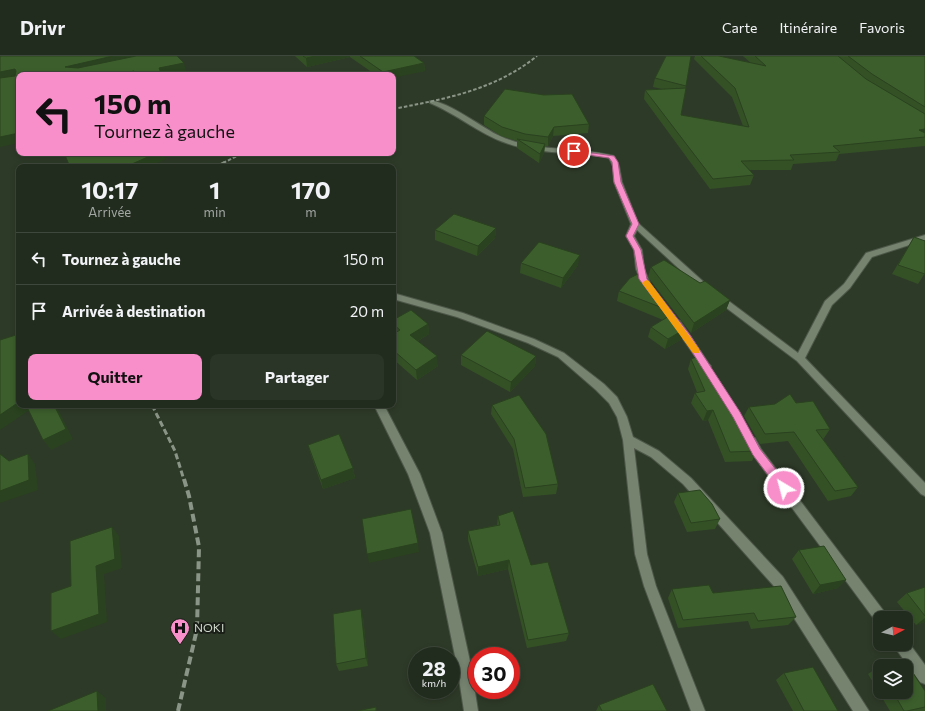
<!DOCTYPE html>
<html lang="fr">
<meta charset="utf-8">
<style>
body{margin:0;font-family:Commissioner,sans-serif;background:#2a3427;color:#f1f3f6;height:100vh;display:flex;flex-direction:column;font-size:15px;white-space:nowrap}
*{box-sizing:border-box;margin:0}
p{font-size:13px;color:#a2a7a4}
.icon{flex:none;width:22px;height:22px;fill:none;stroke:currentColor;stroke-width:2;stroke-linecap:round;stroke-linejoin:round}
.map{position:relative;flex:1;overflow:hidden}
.sheet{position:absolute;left:16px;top:108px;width:380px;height:244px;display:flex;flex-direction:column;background:#222c1e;border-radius:8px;box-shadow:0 2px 6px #0003,0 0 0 1px #3f483c}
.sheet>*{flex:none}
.banner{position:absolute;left:16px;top:16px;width:380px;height:84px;border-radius:8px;box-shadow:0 2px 6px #0003,0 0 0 1px #3f483c;background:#f98fca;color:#111;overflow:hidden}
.needle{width:26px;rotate:83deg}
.buttons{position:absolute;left:873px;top:555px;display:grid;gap:8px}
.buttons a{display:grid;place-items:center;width:40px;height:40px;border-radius:8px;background:#222c1e;box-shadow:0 2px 6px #0003,0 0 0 1px #3f483c;font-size:20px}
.speed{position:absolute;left:408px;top:591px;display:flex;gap:8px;font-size:20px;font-weight:700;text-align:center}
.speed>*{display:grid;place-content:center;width:52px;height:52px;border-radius:50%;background:#222c1e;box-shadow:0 2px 6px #0003,0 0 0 1px #3f483c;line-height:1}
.speed small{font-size:10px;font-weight:400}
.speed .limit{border:6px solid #d22;background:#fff;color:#111}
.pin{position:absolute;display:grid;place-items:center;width:34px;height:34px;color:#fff;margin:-17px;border:2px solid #fff;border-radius:50%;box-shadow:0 1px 4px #0007}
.me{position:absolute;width:44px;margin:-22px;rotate:323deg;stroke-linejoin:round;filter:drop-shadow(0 0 3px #0008)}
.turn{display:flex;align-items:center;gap:14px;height:84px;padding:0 12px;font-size:18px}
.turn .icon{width:52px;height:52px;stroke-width:2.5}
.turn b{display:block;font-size:28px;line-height:34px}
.eta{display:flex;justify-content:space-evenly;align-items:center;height:68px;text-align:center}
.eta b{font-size:24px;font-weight:700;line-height:28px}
.button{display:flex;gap:8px;margin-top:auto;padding:8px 12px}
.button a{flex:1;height:46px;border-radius:8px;background:#f98fca;color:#111;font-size:16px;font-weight:700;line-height:46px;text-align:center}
.button a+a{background:#2a3427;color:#f1f3f6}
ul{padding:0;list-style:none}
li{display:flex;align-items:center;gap:12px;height:52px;padding:0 12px;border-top:1px solid #3f483c}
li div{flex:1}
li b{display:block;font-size:15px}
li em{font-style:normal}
header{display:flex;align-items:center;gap:24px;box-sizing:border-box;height:56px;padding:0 20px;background:#222c1e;border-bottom:1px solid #3f483c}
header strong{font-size:19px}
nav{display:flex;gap:22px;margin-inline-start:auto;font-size:14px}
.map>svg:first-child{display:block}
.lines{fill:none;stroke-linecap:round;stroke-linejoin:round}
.minor-casing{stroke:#4d5748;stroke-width:2}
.minor{fill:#75836f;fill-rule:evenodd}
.rail-far3{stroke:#8b9587;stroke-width:2;stroke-dasharray:3.5 2;stroke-linecap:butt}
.rail-far2{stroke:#8b9587;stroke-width:2.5;stroke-dasharray:4.5 2.5;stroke-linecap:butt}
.rail-far1{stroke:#8b9587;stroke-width:3;stroke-dasharray:6 3;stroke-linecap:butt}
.rail{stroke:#8b9587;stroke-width:4;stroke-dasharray:8 4;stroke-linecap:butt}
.wall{fill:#345126}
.shaded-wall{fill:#2a421f}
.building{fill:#3c5e2c;stroke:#2a421f}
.route{fill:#f98fca;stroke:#a25d83}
.slow{fill:#f59e0b}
.labels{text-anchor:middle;stroke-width:4;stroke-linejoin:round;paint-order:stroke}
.near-poi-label{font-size:12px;fill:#cdd5ca;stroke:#1a1f17;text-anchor:start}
</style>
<header>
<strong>Drivr</strong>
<nav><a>Carte</a><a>Itinéraire</a><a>Favoris</a></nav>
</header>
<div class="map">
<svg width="925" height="655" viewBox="0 0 925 655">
<rect width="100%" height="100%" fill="#2e3a28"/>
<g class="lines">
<defs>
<g id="minor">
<path d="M430,45C445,43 484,73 500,80C536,97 577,90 614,100L619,110L622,126L638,167L706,228L798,297L825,245L844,228L866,197L925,179V184L872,201L850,232L832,249L805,302L925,427V440L921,438L797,305L700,232L637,174L634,180L642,194L644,213L650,227L646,230L643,229L636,213L634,194L626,180L631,168L614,126L613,110L609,102C575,95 539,99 506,87C479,78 457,58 430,47Z"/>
<polygon points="393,237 463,257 534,283 564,297 604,328 617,341 627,361 633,381 659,395 691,422 783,521 869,655 853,655 773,529 683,428 651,401 634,392 647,498 656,530 705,655 691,655 644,530 635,498 623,384 617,361 609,347 596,334 558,301 528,287 457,261 393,243"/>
<polygon points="677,264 680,265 709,308 711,310 709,312 703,312 672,267"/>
<polygon points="374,349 384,349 420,418 442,477 471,610 478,655 464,655 457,610 430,477 408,418"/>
<polygon points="751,381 755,382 761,393 889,562 880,562 880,568 877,567 753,399 746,385 747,382"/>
<polygon points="906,583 925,609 925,628 920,626 896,593 894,588 906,588"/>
</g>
</defs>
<use href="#minor" class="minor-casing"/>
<use href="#minor" class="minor"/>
<g class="rail-far3">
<path d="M393,53C445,43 495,34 537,0"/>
<polyline points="223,107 243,97"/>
</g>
<polyline class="rail-far2" points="215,111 225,106"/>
<polyline class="rail-far1" points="152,349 175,395 184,424"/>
<polyline class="rail" points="178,655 197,573 199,491 189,440 184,423"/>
</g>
<g class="wall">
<polygon points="295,0 414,0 424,7 425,15 393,19 376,19 350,1 307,11"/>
<polygon points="691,0 681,59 743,70 732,41 694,3 695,0 719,0 751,7 743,0 925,0 925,90 839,98 836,105 793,108 791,114 749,114 754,119 750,129 710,133 644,43 645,34 662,33 653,31 655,22"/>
<polygon points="484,60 589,68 588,77 553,80 548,90 545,90 544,97 539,107 517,92 517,85 501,80 484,69"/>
<polygon points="496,172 495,182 477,200 435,184 435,174"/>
<polygon points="914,181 925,217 918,228 892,218"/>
<polygon points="521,207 578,209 561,232 520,217"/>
<polygon points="651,211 700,227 730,244 726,254 691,277 648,221"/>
<polygon points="619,235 673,256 672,258 682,283 665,293 648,281 651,271 663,264 617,245"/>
<polygon points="393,264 428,268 429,278 418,285 438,310 417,324 393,303"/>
<polygon points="461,299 536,300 535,310 510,336 461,309"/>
<polygon points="691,303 757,395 752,405 725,406 708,364 703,365 691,347 695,337 697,336 688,313"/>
<polygon points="796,347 830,373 824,382 823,383 858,431 851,440 828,445 788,385 760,388 744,360 749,351"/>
<polygon points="492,349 558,428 556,438 523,441 513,393 491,358"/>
<polygon points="308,389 353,412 355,422 323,433 311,399"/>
<polygon points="678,437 720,463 715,473 687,476 674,446"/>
<polygon points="498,460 531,509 569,577 566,585 527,592 508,513 478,520 468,484 468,475 497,469"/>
<polygon points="799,494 838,532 813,538 792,503"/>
<polygon points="925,531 925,566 916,569 897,546 907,537"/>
<polygon points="672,533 713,537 796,561 788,569 751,573 748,565 678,572 668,542"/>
<polygon points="363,561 368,610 339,615 336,608"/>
<polygon points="880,610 880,636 906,636 925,635 925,655 890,655 868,618 878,611"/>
<polygon points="784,617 838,655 793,655 776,624"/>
<polygon points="599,649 667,655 596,655"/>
</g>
<g class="shaded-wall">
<polygon points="113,0 151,0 69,19 65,11"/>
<polygon points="316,0 350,0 350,1 307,11 306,2"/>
<polygon points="184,7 186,15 169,19 161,19 159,12"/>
<polygon points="424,7 425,15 393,22 393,19 383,19 383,16"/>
<polygon points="15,13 19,22 0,25 0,16"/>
<polygon points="134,15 136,19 117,19"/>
<polygon points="554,71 553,80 548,90 548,81"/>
<polygon points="925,73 925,81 919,74"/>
<polygon points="19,77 19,87 0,91 0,81"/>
<polygon points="545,88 544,97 539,107 540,98"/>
<polygon points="156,97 164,97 166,103 149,111 125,111"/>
<polygon points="496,172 495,182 477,200 478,190"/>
<polygon points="580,199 578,209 561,232 563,222"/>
<polygon points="730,244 726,254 691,277 694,267"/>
<polygon points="428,268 429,278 411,289 410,279"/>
<polygon points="685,273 682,283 665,293 668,283"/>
<polygon points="437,300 438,310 417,324 416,314"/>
<polygon points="536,300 535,310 510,336 511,326"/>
<polygon points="19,346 19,349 28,349 31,353 0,374 0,359"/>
<polygon points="54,349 56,349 73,383 51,394 43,384"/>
<polygon points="713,354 708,364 703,365 707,355"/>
<polygon points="28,398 35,408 38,434 0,447 0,435"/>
<polygon points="353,412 355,422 323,433 321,424"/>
<polygon points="112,471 119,480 122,512 104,518 107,566 61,583 51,575"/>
<polygon points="418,487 419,496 369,507 367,498"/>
<polygon points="509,504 508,513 478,520 478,511"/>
<polygon points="846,524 838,532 813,538 820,529"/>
<polygon points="361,553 363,561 368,610 366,602"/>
<polygon points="925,562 925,566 916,569"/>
<polygon points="97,635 106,642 106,655 98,655"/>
</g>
<g class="building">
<polygon points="0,0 113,0 65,11 78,12 136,0 177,0 184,7 159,12 162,19 135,19 134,15 117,19 19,19 19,77 0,81 0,22 15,20 16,15 15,13 0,16"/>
<polygon points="303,0 316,0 306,2"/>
<polygon points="360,0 414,0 424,7 383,16"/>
<polygon points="666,0 691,0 686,30 655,22"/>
<polygon points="701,0 719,0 766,10 755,0 838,0 866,23 925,58 925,73 919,74 925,77 925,81 833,90 840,96 790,99 794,104 741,105 754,119 713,123 645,34 686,32 681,59 749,71 735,32"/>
<polygon points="848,0 925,0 925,51 872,18"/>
<polygon points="505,33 544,39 572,38 589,68 554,71 548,81 525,78 502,71 484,60"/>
<polygon points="517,83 545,88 540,98"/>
<polygon points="64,97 157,97 125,111 70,111"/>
<polygon points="454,158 496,172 478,190 435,174"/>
<polygon points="914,181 925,185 925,218 898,209"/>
<polygon points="539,186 580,199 563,222 521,207"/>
<polygon points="664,204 700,227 705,225 730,244 694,267 651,211"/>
<polygon points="642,216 673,256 619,235 630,222"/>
<polygon points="411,254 428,268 410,279 437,300 416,314 393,294 393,278 400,274 393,268 393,264"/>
<polygon points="674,257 685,273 668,283 651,271"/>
<polygon points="487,275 536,300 511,326 461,299"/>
<polygon points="19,278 19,346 0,359 0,284"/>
<polygon points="701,299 751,379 757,395 730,396 713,354 707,355 695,337 705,335 691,303"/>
<polygon points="790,338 796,347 813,345 830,373 816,374 858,431 835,435 794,376 765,378 749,351 775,348"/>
<polygon points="519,339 546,378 558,428 525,432 514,383 492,349"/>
<polygon points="26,349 54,349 66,373 43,384"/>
<polygon points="339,378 353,412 321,424 308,389"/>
<polygon points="0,398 9,405 28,398 29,424 0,435"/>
<polygon points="700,434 712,448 720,463 691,467 678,437"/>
<polygon points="411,453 418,487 367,498 362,463"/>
<polygon points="513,455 531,509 548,506 569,577 528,584 509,504 478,511 468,475 500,469 498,460"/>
<polygon points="112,471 115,503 96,510 99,558 51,575 51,537 71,530 70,485"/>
<polygon points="824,490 846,524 820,529 799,494"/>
<polygon points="709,529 713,537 781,530 796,561 758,565 754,557 683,564 672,533"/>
<polygon points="925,531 925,560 907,537"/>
<polygon points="361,553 366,602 336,608 333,558"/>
<polygon points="905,605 925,635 925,651 907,655 904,655 893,636 906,636 906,610 882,610"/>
<polygon points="880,610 880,615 878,611"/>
<polygon points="813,611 838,655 804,655 784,617"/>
<polygon points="653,628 667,655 602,655 599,649"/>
<polygon points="97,635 98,655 48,655"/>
<polygon points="376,651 376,655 357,655"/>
</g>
<polygon class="route" points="572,94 614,100 618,106 621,126 639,168 633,180 641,194 647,223 690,279 740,356 760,393 787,428 789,432 787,435 780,435 753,399 733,361 684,283 639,223 634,194 626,180 632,168 614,126 612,106 609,102 574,97 572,97"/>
<polygon class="slow" points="646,224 649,225 699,293 699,297 693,297 642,227"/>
<defs>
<symbol id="hospital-pin" viewBox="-11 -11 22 30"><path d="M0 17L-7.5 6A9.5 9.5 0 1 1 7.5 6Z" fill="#f98fca" stroke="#1a1f17"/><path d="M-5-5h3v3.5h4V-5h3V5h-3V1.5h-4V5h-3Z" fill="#111"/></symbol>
</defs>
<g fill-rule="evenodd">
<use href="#hospital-pin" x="169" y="561" width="22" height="30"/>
</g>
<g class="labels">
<g class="near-poi-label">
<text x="194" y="576">NOKI</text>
</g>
</g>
</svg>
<div class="buttons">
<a><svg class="needle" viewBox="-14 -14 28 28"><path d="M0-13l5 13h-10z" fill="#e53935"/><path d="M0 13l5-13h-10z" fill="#a2a7a4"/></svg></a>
<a><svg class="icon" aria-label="layers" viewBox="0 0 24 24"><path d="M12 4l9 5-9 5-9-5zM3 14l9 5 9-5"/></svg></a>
</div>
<div class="speed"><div>28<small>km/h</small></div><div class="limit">30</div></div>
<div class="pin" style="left:574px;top:95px;background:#d93025"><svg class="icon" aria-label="arrive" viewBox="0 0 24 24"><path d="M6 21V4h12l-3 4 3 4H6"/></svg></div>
<svg class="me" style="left:784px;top:432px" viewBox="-20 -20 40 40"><circle r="17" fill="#f98fca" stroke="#fff" stroke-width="3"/><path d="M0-11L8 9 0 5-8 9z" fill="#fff"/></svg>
<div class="banner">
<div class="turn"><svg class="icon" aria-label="left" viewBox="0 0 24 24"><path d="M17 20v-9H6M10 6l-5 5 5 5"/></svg><div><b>150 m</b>Tournez à gauche</div></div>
</div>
<section class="sheet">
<div class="eta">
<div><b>10:17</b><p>Arrivée</p></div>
<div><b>1</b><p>min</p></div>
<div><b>170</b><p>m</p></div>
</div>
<ul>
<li><svg class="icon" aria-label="left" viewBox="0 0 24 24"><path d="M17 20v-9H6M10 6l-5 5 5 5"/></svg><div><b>Tournez à gauche</b></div><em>150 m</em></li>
<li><svg class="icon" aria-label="arrive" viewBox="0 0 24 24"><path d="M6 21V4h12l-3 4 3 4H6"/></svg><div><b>Arrivée à destination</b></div><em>20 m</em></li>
</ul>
<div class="button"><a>Quitter</a><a>Partager</a></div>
</section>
</div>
